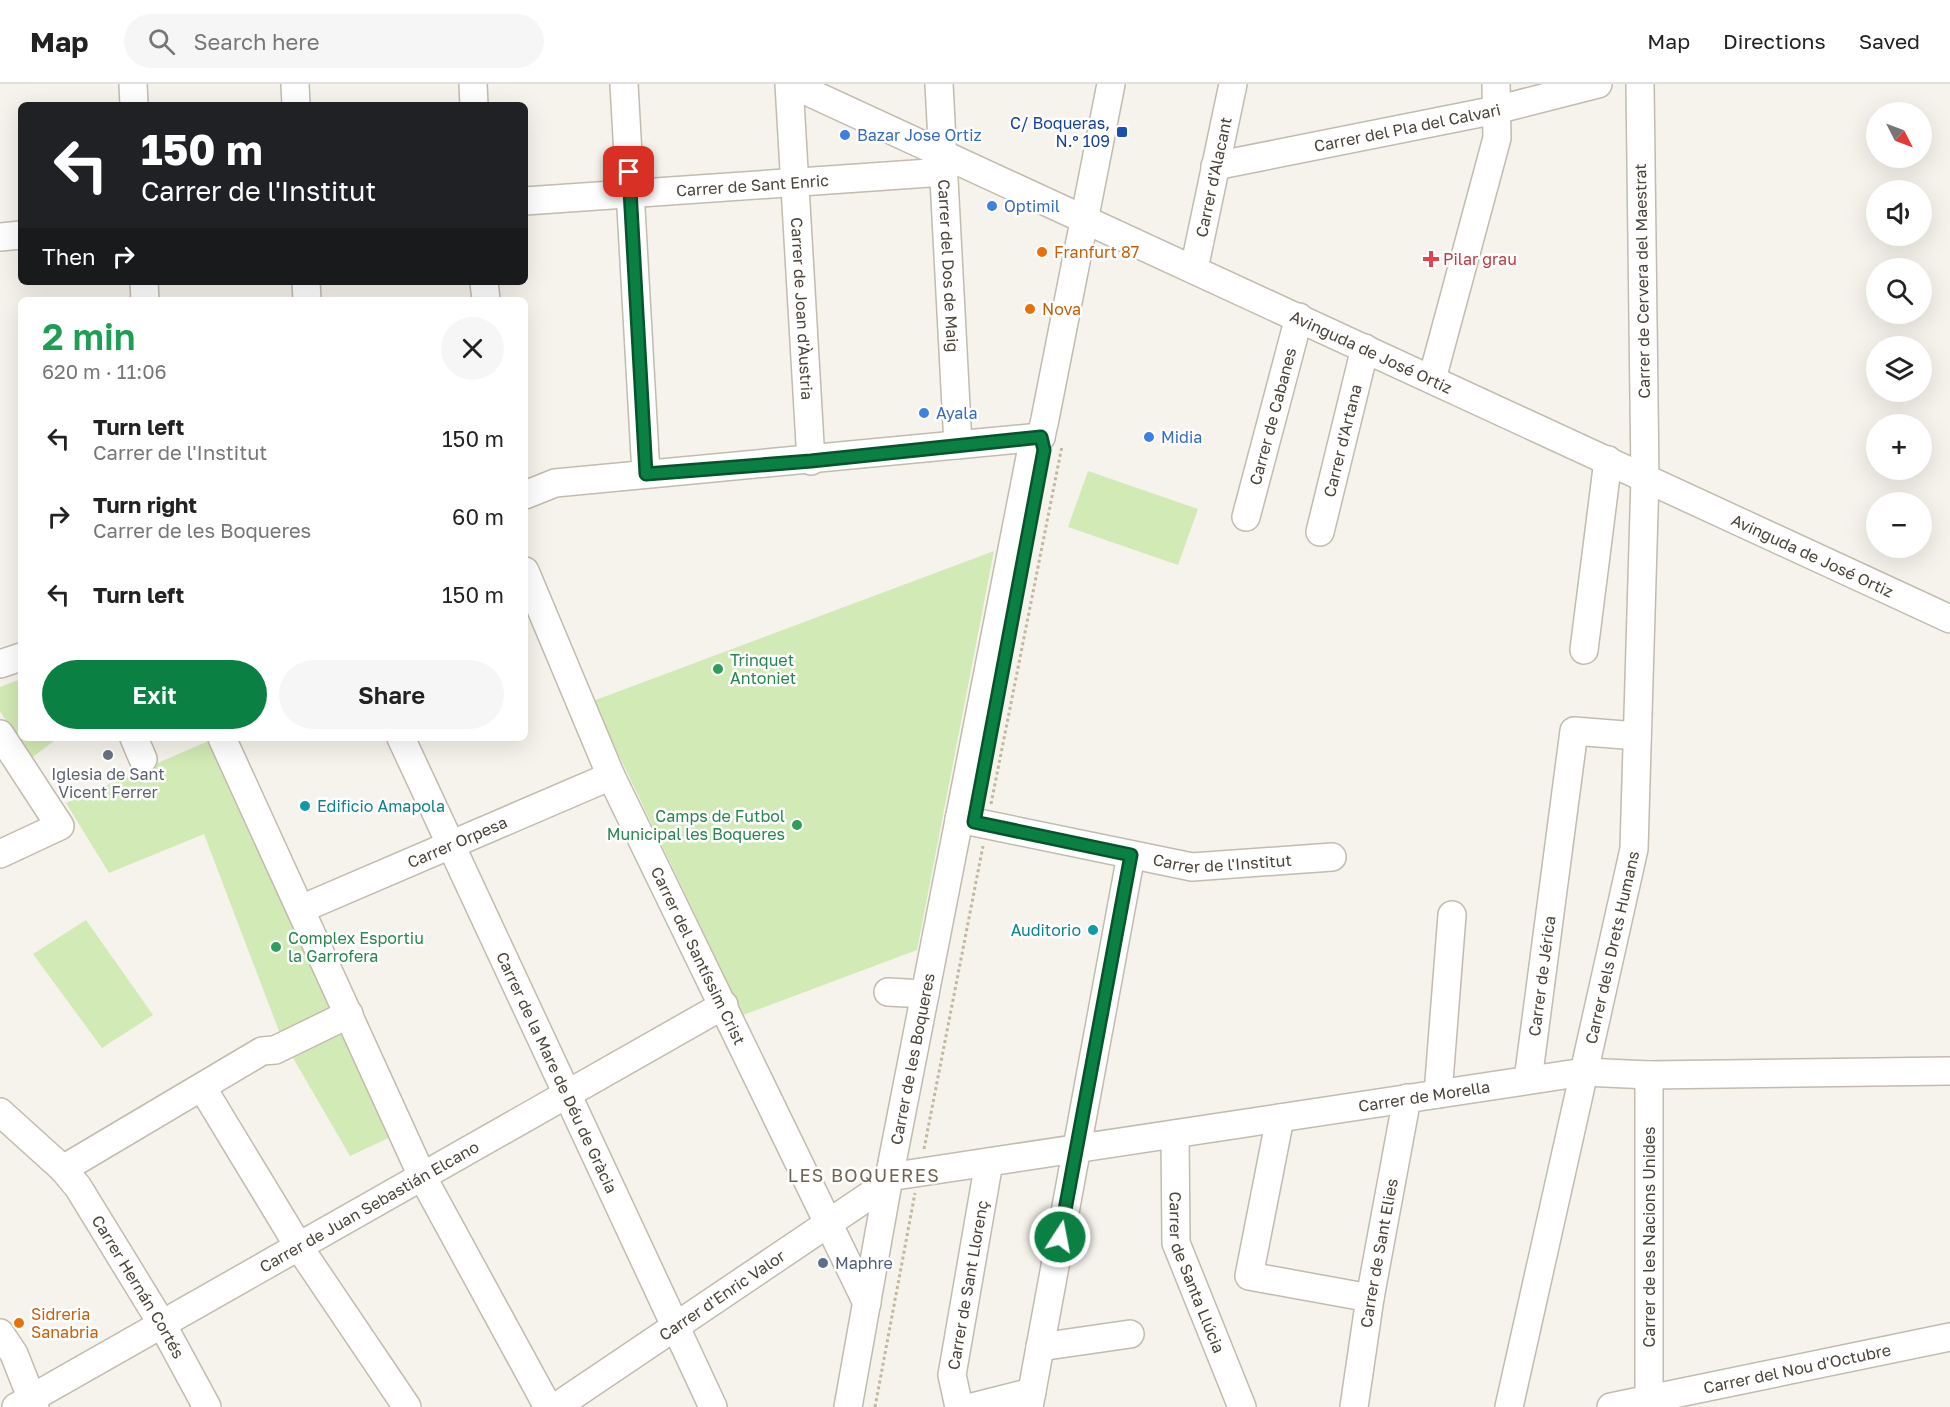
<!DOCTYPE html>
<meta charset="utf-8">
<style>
body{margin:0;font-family:"Golos Text",sans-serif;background:#f6f6f6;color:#222;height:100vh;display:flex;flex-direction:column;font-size:22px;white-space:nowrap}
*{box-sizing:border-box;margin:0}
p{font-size:20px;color:#767676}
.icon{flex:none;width:33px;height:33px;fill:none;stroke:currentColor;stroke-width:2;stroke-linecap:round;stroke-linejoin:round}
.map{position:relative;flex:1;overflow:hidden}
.panel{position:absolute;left:18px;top:213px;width:510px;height:444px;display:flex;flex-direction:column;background:#fff;border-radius:9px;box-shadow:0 6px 24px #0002}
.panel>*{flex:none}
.top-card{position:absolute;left:18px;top:18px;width:510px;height:183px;border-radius:9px;box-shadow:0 6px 24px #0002;background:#202124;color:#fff;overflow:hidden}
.needle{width:39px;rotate:132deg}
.fabs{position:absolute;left:1866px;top:18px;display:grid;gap:12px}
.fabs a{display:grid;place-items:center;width:66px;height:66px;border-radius:50%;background:#fff;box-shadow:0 6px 24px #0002;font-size:30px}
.pin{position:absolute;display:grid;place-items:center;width:51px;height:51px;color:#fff;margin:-26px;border-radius:12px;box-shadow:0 3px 9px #0006}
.me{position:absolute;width:66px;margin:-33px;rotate:11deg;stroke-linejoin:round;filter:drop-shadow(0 0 4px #0008)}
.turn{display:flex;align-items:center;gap:21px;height:126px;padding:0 24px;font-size:27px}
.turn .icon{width:78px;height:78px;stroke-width:2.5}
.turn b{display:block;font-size:42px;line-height:51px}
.then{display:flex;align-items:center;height:57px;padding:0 24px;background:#0003;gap:12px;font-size:22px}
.round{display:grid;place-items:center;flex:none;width:63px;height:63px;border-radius:32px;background:#f6f6f6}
.summary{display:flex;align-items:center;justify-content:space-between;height:102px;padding:0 24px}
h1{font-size:36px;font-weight:600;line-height:45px;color:#1e9e55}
.action{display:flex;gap:12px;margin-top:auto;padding:12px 24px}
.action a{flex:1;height:69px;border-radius:36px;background:#0b8043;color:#fff;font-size:24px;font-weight:600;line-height:69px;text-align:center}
.action a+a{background:#f6f6f6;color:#222}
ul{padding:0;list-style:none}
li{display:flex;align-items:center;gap:18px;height:78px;padding:0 24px}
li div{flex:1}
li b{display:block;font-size:22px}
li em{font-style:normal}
header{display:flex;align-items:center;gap:36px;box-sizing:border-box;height:84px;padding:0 30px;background:#fff;border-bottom:2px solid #e0e0e0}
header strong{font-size:28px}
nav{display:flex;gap:33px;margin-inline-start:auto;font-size:21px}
.search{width:420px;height:54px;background:#f6f6f6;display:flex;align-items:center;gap:15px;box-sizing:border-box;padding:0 21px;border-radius:33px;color:#767676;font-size:22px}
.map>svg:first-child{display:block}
.green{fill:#d2eab5}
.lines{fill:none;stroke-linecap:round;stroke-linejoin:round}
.minor-casing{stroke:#c2bbae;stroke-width:30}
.path{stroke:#c4b79f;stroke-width:3;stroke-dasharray:3 3;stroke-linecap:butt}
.minor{stroke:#fff;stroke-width:27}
.route-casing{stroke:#07532c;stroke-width:15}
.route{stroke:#0b8043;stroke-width:10}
.transit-dot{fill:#1a4fb4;stroke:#fff;stroke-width:2}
.shop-dot{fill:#3f7fe0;stroke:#fff;stroke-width:2}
.food-dot{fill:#e8710a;stroke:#fff;stroke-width:2}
.health-dot{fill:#e0444e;stroke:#fff;stroke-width:2}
.leisure-dot{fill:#2e9e5b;stroke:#fff;stroke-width:2}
.worship-dot{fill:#6b7280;stroke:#fff;stroke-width:2}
.culture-dot{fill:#0f9aa8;stroke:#fff;stroke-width:2}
.service-dot{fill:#5c6f8a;stroke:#fff;stroke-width:2}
.labels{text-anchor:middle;stroke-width:5;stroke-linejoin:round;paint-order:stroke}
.transit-label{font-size:16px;fill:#164399;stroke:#fff;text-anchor:end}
.street-label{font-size:16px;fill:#4b4439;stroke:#fff}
.shop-label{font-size:16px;fill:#366cbe;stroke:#fff;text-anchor:start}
.food-label{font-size:16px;fill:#c56008;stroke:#fff;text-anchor:start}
.health-label{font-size:16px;fill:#be3a42;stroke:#fff;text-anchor:start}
.leisure-label{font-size:16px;fill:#27864d;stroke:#fff;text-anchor:start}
.worship-label{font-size:16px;fill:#5b616d;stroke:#fff}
.culture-label{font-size:16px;fill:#0d838f;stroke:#fff;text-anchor:start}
.service-label{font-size:16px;fill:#4e5e75;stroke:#fff;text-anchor:start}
.neighbourhood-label{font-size:18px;letter-spacing:1.5px;fill:#6e6250;stroke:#fff}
</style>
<header>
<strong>Map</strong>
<div class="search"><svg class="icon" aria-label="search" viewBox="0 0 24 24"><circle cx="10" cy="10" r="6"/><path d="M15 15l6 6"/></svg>Search here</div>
<nav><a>Map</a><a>Directions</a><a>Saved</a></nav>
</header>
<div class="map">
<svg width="1950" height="1323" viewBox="0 0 1950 1323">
<rect width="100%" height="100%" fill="#f6f3ec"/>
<g class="green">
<polygon points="1088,387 1198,425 1178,481 1068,443"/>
<polygon points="994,467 917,866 743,931 593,617"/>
<polygon points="21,595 21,654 58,654 30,675 0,627 0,603"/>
<polygon points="213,655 393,1052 350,1072 282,955 204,750 109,789 66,719"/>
<polygon points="86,836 153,931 102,964 33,870"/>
</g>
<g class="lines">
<defs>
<g id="minor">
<polyline points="133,0 134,21"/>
<polyline points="295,0 296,21"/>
<polyline points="473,0 474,21"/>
<polyline points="624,0 646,390"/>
<path id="s1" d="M789,0L811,377"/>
<path id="s2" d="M791,0L1950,535"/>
<path id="s3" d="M939,0L958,361"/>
<path id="s4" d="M1215,82L1496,26L1598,0"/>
<path id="s5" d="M525,117L944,88"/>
<polyline points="0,153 21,151"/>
<path id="s6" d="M1194,185L1233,0"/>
<polyline points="144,198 145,216"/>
<polyline points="306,198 307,216"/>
<polyline points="484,198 486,216"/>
<polyline points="1432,295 1497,54 1496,0"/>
<polyline points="525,411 555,399 1041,353"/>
<path id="s7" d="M1246,433L1299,233"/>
<path id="s8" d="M1320,448L1365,264"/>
<path id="s9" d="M525,487L611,692L867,1219"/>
<polyline points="1584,566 1608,376"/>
<polyline points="0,580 21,573"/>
<polyline points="0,650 60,742 0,770"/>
<polyline points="134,654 143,675"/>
<polyline points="222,654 422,1092 548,1323"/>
<path id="s10" d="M401,654L713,1323"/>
<path id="s11" d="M959,735L1192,783L1332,773"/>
<path id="s12" d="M301,825L611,692"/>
<polyline points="888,908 925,910"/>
<polyline points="1649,991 1649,1315"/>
<path id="s13" d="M1528,996L1574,647L1637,652"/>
<polyline points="202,1003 299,1163 407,1323"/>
<polyline points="1438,1010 1452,831"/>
<path id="s14" d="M0,1028L63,1085L78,1103L162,1240L207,1323"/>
<polyline points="1280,1034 1249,1192 1370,1214"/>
<path id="s15" d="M1175,1050L1176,1159L1242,1323"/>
<polyline points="63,1085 262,967 275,966 349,930"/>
<path id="s16" d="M902,1091L1584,988L1649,991L1950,987"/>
<polyline points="0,1249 14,1270 35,1323"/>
<polyline points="1040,1263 1130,1250"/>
<path id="s17" d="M16,1323L724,921"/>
<path id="s18" d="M556,1323L888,1099"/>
<path id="s19" d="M848,1323L888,1099L1032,363L1041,353L1045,335L1111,0"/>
<path id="s20" d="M959,1323L952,1291L989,1078"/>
<polyline points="972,1323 1032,1308"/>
<polyline points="1029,1323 1131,771"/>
<path id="s21" d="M1354,1323L1370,1214L1407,1014"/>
<path id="s22" d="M1509,1323L1634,765L1645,394L1640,0"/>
<path id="s23" d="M1611,1323L1950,1253"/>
</g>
</defs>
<use href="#minor" class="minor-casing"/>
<g class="path">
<polyline points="991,720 1062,362"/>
<polyline points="924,1065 983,762"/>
<polyline points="875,1323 915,1109"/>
</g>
<use href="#minor" class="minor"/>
</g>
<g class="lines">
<defs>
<polyline id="route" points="629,88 646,390 811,377 1041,353 1044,366 974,738 1131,771 1060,1153"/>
</defs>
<use href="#route" class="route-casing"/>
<use href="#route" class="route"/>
</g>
<rect class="transit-dot" x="1116" y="42" width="12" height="12" rx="3"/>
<g class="shop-dot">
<circle cx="845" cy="51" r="6"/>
<circle cx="992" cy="122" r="6"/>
<circle cx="924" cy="329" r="6"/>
<circle cx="1149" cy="353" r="6"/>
</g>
<g class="food-dot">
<circle cx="1042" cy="168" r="6"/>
<circle cx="1030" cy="225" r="6"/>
<circle cx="19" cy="1239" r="6"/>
</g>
<path class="health-dot" d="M1428 166h6v6h6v6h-6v6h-6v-6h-6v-6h6z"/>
<g class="leisure-dot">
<circle cx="718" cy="585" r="6"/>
<circle cx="797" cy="741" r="6"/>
<circle cx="276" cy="863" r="6"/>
</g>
<circle class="worship-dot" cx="108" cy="671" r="6"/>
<g class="culture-dot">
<circle cx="305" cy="722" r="6"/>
<circle cx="1093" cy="846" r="6"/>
</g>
<circle class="service-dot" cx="823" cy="1179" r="6"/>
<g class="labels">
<g class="transit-label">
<text x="1110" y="45">C/ Boqueras,<tspan x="1110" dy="18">N.º 109</tspan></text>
</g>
<g class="street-label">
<text dy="6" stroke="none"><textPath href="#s4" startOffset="196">Carrer del Pla del Calvari</textPath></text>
<text dy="6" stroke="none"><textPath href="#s6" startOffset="94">Carrer d'Alacant</textPath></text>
<text dy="6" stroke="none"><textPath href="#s5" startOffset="228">Carrer de Sant Enric</textPath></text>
<text dy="6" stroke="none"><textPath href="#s3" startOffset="182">Carrer del Dos de Maig</textPath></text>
<text transform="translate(1642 197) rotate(-91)" y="6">Carrer de Cervera del Maestrat</text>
<text dy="6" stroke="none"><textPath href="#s1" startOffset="225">Carrer de Joan d'Àustria</textPath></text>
<text dy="6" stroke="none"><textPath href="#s2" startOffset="639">Avinguda de José Ortiz</textPath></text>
<text dy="6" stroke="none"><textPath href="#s7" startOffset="104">Carrer de Cabanes</textPath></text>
<text dy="6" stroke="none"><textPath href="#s8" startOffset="94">Carrer d'Artana</textPath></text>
<text dy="6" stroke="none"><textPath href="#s2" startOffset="1125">Avinguda de José Ortiz</textPath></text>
<text dy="6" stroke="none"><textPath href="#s12" startOffset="170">Carrer Orpesa</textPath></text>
<text dy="6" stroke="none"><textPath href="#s11" startOffset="268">Carrer de l'Institut</textPath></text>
<text dy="6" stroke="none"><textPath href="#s22" startOffset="471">Carrer dels Drets Humans</textPath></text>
<text dy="6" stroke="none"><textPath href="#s9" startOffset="422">Carrer del Santíssim Crist</textPath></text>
<text dy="6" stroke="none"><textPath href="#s13" startOffset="105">Carrer de Jérica</textPath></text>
<text dy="6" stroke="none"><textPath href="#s19" startOffset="354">Carrer de les Boqueres</textPath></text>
<text dy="6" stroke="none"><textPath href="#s10" startOffset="369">Carrer de la Mare de Déu de Gràcia</textPath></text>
<text dy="6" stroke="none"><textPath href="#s16" startOffset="528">Carrer de Morella</textPath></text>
<text dy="6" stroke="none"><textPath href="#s17" startOffset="406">Carrer de Juan Sebastián Elcano</textPath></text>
<text transform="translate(1649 1153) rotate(-90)" y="6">Carrer de les Nacions Unides</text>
<text dy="6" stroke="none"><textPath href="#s21" startOffset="156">Carrer de Sant Elies</textPath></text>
<text dy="6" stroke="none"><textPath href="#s15" startOffset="142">Carrer de Santa Llúcia</textPath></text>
<text dy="6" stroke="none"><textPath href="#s20" startOffset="124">Carrer de Sant Llorenç</textPath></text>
<text dy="6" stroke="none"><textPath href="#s14" startOffset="225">Carrer Hernán Cortés</textPath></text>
<text dy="6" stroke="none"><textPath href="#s18" startOffset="200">Carrer d'Enric Valor</textPath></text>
<text dy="6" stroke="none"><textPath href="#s23" startOffset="190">Carrer del Nou d'Octubre</textPath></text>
</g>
<g class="shop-label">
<text x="857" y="57">Bazar Jose Ortiz</text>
<text x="1004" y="128">Optimil</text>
<text x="936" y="335">Ayala</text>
<text x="1161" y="359">Midia</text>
</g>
<g class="food-label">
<text x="1054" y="174">Franfurt 87</text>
<text x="1042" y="231">Nova</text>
<text x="31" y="1236">Sidreria<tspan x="31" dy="18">Sanabria</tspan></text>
</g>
<g class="health-label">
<text x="1443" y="181">Pilar grau</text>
</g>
<g class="leisure-label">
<text x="730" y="582">Trinquet<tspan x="730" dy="18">Antoniet</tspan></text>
<text x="785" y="738" text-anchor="end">Camps de Futbol<tspan x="785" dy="18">Municipal les Boqueres</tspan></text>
<text x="288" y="860">Complex Esportiu<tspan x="288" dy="18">la Garrofera</tspan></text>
</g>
<g class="worship-label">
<text x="108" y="696">Iglesia de Sant<tspan x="108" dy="18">Vicent Ferrer</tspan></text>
</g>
<g class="culture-label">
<text x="317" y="728">Edificio Amapola</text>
<text x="1081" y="852" text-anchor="end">Auditorio</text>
</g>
<g class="service-label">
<text x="835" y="1185">Maphre</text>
</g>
<g class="neighbourhood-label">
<text x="864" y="1098">LES BOQUERES</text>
</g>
</g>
</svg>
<div class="fabs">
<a><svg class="needle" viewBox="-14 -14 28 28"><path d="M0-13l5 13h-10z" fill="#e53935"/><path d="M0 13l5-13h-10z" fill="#767676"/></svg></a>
<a><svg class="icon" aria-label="sound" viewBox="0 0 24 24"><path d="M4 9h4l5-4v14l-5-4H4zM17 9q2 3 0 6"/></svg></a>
<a><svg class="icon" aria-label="search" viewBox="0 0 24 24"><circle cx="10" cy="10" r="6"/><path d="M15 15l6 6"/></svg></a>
<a><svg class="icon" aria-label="layers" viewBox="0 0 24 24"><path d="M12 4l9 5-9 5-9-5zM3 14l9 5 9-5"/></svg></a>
<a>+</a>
<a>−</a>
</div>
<div class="pin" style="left:629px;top:88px;background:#d93025"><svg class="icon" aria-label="arrive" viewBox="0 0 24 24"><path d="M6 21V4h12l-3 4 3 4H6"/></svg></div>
<svg class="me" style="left:1060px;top:1153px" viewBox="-20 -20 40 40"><circle r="17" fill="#0b8043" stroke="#fff" stroke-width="3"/><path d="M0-11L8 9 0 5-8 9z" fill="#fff"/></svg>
<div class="top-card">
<div class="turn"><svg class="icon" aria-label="left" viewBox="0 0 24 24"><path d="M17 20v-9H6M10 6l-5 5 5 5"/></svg><div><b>150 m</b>Carrer de l'Institut</div></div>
<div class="then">Then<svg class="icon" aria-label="right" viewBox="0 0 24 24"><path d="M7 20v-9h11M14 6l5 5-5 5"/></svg></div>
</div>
<section class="panel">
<div class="summary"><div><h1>2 min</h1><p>620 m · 11:06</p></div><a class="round"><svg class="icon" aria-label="close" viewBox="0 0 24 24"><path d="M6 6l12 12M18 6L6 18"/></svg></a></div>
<ul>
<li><svg class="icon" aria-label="left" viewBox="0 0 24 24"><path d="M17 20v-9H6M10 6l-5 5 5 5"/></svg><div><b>Turn left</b><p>Carrer de l'Institut</p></div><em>150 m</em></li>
<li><svg class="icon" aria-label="right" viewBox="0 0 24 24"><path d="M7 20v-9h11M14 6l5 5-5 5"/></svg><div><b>Turn right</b><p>Carrer de les Boqueres</p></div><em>60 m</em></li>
<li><svg class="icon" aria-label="left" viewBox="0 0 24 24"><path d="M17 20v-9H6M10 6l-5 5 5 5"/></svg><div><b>Turn left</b></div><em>150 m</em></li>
</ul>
<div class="action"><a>Exit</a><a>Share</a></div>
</section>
</div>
